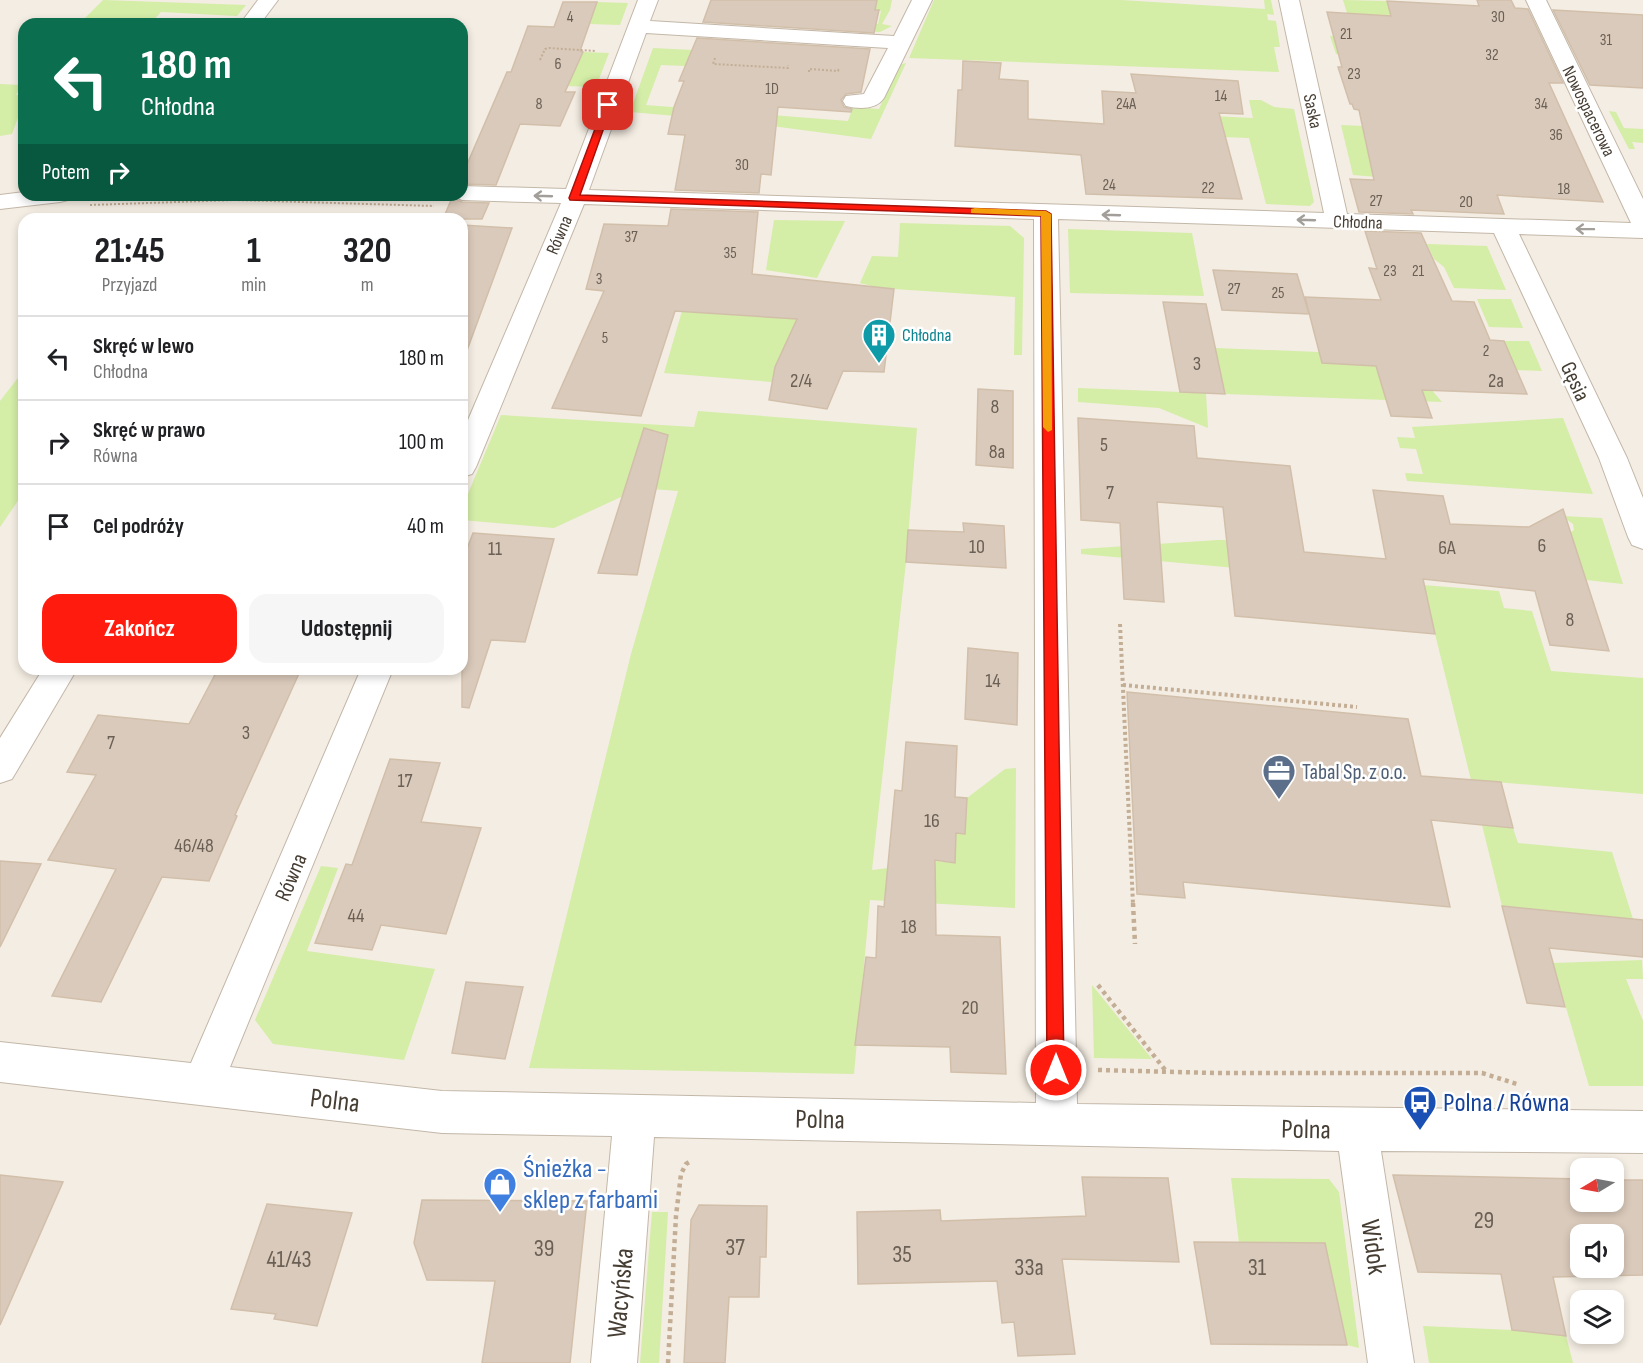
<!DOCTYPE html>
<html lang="pl">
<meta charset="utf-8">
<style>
body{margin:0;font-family:"Sofia Sans Condensed",sans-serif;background:#f6f6f6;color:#202124;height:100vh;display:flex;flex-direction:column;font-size:22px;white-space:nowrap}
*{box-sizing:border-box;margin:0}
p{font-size:20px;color:#757577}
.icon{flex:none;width:33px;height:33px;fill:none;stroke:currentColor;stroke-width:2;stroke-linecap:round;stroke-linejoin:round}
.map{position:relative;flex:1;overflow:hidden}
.side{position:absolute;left:18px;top:213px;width:450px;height:462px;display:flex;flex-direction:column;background:#fff;border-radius:18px;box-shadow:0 3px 9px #0003}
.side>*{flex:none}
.top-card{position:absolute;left:18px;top:18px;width:450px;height:183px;border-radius:18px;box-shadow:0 3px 9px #0003;background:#0b6e4f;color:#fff;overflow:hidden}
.needle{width:39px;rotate:260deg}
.fabs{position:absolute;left:1570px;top:1158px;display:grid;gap:12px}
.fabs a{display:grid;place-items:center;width:54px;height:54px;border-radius:12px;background:#fff;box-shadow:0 3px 9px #0003;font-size:30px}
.pin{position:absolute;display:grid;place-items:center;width:51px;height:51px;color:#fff;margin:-26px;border-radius:12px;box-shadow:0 3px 9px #0006}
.me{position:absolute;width:66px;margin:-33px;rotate:0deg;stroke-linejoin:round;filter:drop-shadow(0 0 4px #0008)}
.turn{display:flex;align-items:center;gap:21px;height:126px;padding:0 24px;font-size:27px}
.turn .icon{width:78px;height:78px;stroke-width:2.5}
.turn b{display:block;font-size:42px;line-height:51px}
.then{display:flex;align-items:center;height:57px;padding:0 24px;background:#0003;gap:12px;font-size:22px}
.eta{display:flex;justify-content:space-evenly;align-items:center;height:102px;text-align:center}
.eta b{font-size:36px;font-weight:700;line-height:42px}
.primary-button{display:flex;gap:12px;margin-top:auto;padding:12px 24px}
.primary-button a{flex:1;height:69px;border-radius:18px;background:#ff1c0f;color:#fff;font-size:24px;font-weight:700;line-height:69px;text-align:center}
.primary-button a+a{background:#f6f6f6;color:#202124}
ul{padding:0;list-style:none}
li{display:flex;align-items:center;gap:18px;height:84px;padding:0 24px;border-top:2px solid #e0e0e0}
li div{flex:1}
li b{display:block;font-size:22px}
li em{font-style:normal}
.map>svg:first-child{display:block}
.green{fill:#d4eda7}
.building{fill:#dacabb;stroke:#d2bfaa;stroke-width:1.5;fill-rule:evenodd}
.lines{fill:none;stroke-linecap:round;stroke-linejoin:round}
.minor-casing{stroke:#c3b7a8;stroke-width:2}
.path-far2{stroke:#c3ae95;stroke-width:2;stroke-dasharray:2 2;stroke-linecap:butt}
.path-far1{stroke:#c3ae95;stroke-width:4;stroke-dasharray:3 3;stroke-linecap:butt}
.path{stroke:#c3ae95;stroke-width:4.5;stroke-dasharray:4 4;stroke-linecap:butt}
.minor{fill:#fff;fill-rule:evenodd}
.oneway{stroke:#a29e99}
.route{fill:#ff1c0f;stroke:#a6120a;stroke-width:1.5}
.slow{fill:#f59e0b}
.labels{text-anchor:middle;stroke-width:5;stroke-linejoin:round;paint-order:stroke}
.far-number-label{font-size:16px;fill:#6b6055}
.far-street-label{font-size:18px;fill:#463d33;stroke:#fff}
.far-culture-label{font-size:18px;fill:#0d838f;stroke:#fff;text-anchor:start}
.number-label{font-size:20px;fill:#6b6055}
.street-label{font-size:22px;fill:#463d33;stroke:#fff}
.service-label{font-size:22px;fill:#4e5e75;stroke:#fff;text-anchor:start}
.near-number-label{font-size:24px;fill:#6b6055}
.near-street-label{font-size:27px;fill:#463d33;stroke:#fff}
.near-transit-label{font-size:27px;fill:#164399;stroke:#fff;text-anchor:start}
.near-shop-label{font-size:27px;fill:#366cbe;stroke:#fff;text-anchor:start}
</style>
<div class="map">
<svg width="1643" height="1363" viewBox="0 0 1643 1363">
<rect width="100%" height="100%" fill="#f4ede3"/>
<g class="green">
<polygon points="103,0 246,5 237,16 161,12 150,24 80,23"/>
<polygon points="877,0 892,0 890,10 882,24 892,26 880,32 854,31 846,22 878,24 881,11 875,10"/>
<polygon points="934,0 1121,0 1265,9 1264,0 1271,0 1274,15 1267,14 1268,20 1276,21 1280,47 1274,47 1279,72 909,58"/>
<polygon points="1343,0 1387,1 1389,8 1430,60 1336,54 1330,36 1374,39 1367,15 1347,13"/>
<polygon points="597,2 628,3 620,25 590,24"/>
<polygon points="344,20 446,20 445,24 341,24"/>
<polygon points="653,48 713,51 709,67 661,65 646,105 848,121 853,107 879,109 898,65 906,63 871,139 733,121 630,112"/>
<polygon points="583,52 609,53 596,87 534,85 573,73"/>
<polygon points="0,84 21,85 16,95 24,95 24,101 12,134 0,136"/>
<polygon points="1249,100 1261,100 1274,107 1294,109 1314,202 1310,206 1266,204 1249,138 1196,136 1191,115 1253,118"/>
<polygon points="1609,111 1616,112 1624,128 1643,129 1643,143 1632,142 1635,149 1629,149"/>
<polygon points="1341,125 1387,127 1402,179 1353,175"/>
<polygon points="774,220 845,221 817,278 766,270"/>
<polygon points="900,223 1010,226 1024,238 1022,355 1014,355 1015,297 879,288 860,283 872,256 898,257"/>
<polygon points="1068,229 1192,233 1204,296 1070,293"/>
<polygon points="1427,244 1487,246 1506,290 1454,288 1444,267 1434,259"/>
<polygon points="1477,299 1511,299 1523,328 1489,327"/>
<polygon points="682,311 797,319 775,367 772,382 664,373"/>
<polygon points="1504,341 1529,341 1542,371 1516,370"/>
<polygon points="1215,348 1319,352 1322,363 1412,367 1442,402 1225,394"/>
<polygon points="24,370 24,492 0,527 0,401"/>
<polygon points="1078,388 1206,393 1208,428 1159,408 1078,402"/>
<polygon points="698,411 917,428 906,562 872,870 888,868 935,873 936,861 955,863 956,833 965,834 967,798 1005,769 1016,768 1015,908 870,900 854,1074 529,1068 631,654 678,491 626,487 623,496 554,528 462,520 462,508 501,415 694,427"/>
<polygon points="1563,418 1593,494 1407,481 1405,473 1423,474 1416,449 1400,448 1397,437 1415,438 1412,427"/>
<polygon points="1562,516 1602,518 1623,584 1586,580 1567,535 1574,530 1573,524"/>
<polygon points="1218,540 1273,540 1279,572 1081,554 1081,549"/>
<polygon points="1423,585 1499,591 1504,608 1532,611 1551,671 1643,678 1643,794 1471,780"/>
<polygon points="1482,825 1513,828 1518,843 1612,852 1633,919 1502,906"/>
<polygon points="321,866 338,868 307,951 435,969 404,1060 273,1044 255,1020"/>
<polygon points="1642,960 1643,979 1626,979 1643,1021 1643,1086 1589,1086 1553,963"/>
<polygon points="1092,985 1152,1059 1094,1058"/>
<polygon points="1231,1178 1329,1179 1339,1192 1359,1348 1347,1345 1325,1243 1239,1243"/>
<polygon points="652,1212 668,1212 659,1363 640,1363"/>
<polygon points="1423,1326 1512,1330 1566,1336 1573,1363 1429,1363"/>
</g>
<g class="building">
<polygon points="711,0 877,0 875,10 879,10 874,33 703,22"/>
<polygon points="1477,0 1511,0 1515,8 1528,9 1563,83 1549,83 1603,202 1497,195 1504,214 1411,210 1413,214 1359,212 1350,179 1374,180 1359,110 1354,109 1352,104 1350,104 1338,67 1342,67 1327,12 1391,16 1387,1 1479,6"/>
<polygon points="563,2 597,2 580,51 583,52 565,92 575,92 560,126 520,124 496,185 462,184 462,176 507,72 511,72 528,26 554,27"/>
<polygon points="1553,10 1643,15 1643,88 1590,85"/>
<polygon points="697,38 870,49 861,92 846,94 841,100 844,107 852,109 851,112 778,107 771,175 761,174 759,193 675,190 685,135 668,134 674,107 684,81 679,81"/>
<polygon points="963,61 1001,63 999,79 1028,81 1028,119 1104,124 1102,91 1136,93 1131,74 1238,81 1243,114 1219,113 1242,199 1086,194 1081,155 955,146 958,90 962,90"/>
<polygon points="452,198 462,202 489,203 482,219 443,219"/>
<polygon points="671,209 758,212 752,274 894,289 884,372 843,371 827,409 769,400 775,367 797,319 675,311 641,416 552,408 604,291 586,289 604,224 668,226"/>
<polygon points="462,225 512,228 466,353 462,352"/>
<polygon points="1365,231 1421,233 1452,301 1474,302 1490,340 1504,341 1527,394 1422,390 1432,418 1391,416 1376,366 1322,363 1305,297 1381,300 1369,268 1377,269"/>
<polygon points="1213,270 1297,274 1309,314 1222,310"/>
<polygon points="1163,302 1206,304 1225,394 1180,392"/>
<polygon points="978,389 1013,391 1013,468 976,465"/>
<polygon points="1078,418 1194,426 1197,458 1290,466 1304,552 1386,559 1373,490 1443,496 1450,524 1529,527 1563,509 1609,651 1550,645 1535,591 1423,579 1435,634 1235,616 1223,507 1157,502 1164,602 1124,599 1120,523 1081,520"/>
<polygon points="644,428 668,435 637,575 598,573"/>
<polygon points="963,523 1004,526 1006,568 906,562 908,530 964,532"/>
<polygon points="473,533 554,539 525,642 491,640 469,708 462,707 462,562"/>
<polygon points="968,648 1018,653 1017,725 965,719"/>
<polygon points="218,669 301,669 235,815 237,816 209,881 162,877 101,1002 52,996 116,869 48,860 96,775 67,772 98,715 189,724"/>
<polygon points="1127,692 1408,719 1421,776 1501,782 1513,828 1431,820 1450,907 1183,882 1185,898 1137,894"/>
<polygon points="906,742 957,746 955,797 967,798 965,834 956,833 955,863 935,860 936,935 1000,937 1006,1074 951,1072 950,1047 855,1045 866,957 876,958 878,906 884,907 895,790 902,791"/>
<polygon points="390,759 440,763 421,822 481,828 446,934 381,925 372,950 315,943 346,864 352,865"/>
<polygon points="0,861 41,864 0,947"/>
<polygon points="1502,906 1643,920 1643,957 1549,948 1565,1007 1527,1003"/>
<polygon points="466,982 523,987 505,1059 452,1053"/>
<polygon points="0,1175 63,1182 0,1325"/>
<path d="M1393,1175L1581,1179V1202H1614V1180H1643V1275L1553,1277L1566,1336L1512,1330L1501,1274L1418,1272ZM1581,1234H1614V1268H1581Z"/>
<polygon points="1082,1177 1168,1178 1179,1262 1062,1259 1075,1354 1018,1356 1014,1322 1002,1323 997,1281 858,1284 857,1212 940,1210 941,1221 1086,1216"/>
<polygon points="422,1200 587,1201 570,1363 482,1363 495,1281 427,1280 414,1243"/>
<polygon points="267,1204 352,1213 317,1326 274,1319 276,1314 231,1309"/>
<polygon points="699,1205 767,1206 766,1257 760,1257 759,1297 729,1297 725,1363 684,1363 691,1220"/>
<polygon points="1194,1242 1325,1243 1347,1345 1211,1344"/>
</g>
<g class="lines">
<defs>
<g id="minor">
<polygon points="258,0 278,0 260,24 240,24"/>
<path d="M638,0H658L650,21L894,36L912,0H932L884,98C876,110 859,109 846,106L843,101L846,96L864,94L888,48L646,33L589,190L1324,213L1279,0H1299L1347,214L1631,223L1526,0H1546L1643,199V238L1519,234L1627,458L1643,498V549L1632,545L1628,537L1599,458L1494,233L1058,219L1077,1104L1643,1111V1153L1381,1151L1414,1363H1368L1339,1151L654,1137L637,1363H591L612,1136L442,1133L0,1082V1042L191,1063L361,669H393L230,1067L442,1091L1036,1103L1034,219L584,204L476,467L472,474L462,477V434L561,203L462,200L452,195H462V186L566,189Z"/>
<polygon points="24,192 24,195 72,195 68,200 60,202 0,209 0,195"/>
<polygon points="43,669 77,669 12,779 0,783 0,738"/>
</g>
</defs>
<use href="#minor" class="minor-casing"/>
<g class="path-far2">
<polyline points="715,58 713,64 788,68 788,65"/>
<polyline points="540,60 545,49 549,48 595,51"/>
<polyline points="809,72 809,69 838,71 839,68"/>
<polyline points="90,205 235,200 434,206"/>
</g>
<g class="path-far1">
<polyline points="1120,624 1133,904"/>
<polyline points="1123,685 1357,707"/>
</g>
<g class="path">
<polyline points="1133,903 1135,944"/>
<polyline points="1098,985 1166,1071"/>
<polyline points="1098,1070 1216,1073 1482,1073 1520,1085"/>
<polyline points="668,1363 676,1216 681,1174 686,1164 691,1161"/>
</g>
<use href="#minor" class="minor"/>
</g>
<defs><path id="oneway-shaft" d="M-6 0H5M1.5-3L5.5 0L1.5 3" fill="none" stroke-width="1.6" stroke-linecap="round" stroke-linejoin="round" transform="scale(1.5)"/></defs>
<g class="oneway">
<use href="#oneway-shaft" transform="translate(543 196) rotate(-178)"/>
<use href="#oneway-shaft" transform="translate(1111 215) rotate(-178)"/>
<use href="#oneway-shaft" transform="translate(1306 220) rotate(-178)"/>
<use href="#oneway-shaft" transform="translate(1585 229) rotate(-179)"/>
</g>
<polygon class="route" points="608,102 612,105 580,195 1046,211 1051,214 1064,1070 1062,1075 1056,1078 1050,1075 1047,1070 1041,216 570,200 569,198 604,105"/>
<polygon class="slow" points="975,208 1046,211 1051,214 1052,430 1048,432 1043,427 1041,216 971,213 971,209"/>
<defs>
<symbol id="building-pin" viewBox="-11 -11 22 30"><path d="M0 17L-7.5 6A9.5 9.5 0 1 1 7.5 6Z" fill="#0f9aa8" stroke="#fff"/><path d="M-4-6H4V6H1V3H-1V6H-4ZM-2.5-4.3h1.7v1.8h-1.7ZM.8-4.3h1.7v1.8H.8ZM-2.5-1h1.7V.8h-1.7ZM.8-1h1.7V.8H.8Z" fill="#fff"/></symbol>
<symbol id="office-pin" viewBox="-11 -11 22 30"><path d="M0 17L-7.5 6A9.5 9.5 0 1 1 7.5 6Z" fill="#5c6f8a" stroke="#fff"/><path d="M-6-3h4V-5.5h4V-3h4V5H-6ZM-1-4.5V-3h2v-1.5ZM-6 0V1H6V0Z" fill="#fff"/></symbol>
<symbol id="bus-pin" viewBox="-11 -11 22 30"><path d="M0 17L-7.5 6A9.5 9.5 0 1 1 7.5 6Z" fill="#1a4fb4" stroke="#fff"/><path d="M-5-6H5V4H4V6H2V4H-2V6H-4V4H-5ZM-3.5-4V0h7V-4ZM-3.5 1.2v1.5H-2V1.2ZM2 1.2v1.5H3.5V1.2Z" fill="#fff"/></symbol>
<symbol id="shop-pin" viewBox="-11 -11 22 30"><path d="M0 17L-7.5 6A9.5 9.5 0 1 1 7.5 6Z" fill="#3f7fe0" stroke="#fff"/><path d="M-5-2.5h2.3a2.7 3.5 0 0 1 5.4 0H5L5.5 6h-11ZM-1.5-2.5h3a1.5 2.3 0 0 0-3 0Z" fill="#fff"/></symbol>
</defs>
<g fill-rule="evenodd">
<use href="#building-pin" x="860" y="316" width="38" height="52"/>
<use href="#office-pin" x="1260" y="752" width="38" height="52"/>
<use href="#bus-pin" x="1401" y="1083" width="38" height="52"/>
<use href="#shop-pin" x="481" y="1165" width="38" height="52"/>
</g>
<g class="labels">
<g class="far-number-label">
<text x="570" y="22">4</text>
<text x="1498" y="22">30</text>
<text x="1346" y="39">21</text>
<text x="1606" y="45">31</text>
<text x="1492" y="60">32</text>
<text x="558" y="69">6</text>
<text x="1354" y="79">23</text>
<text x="772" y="94">1D</text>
<text x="1221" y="101">14</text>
<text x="539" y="109">8</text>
<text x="1126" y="109">24A</text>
<text x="1541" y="109">34</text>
<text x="1556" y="140">36</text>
<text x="742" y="170">30</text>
<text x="1109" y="190">24</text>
<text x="1208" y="193">22</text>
<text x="1564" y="194">18</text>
<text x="1376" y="206">27</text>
<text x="1466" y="207">20</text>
<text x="631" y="242">37</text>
<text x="730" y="258">35</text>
<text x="1390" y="276">23</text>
<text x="1418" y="276">21</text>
<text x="599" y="284">3</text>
<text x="1234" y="294">27</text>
<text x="1278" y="298">25</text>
<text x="605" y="343">5</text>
<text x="1486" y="356">2</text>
</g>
<g class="far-street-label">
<text transform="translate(1313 111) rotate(78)" y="6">Saska</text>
<text transform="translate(1589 111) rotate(64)" y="6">Nowospacerowa</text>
<text transform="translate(1358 222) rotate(2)" y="6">Chłodna</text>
<text transform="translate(559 235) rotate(-67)" y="6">Równa</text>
</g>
<g class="far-culture-label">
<text x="902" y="341">Chłodna</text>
</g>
<g class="number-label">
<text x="1197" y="370">3</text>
<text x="801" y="387">2/4</text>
<text x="1496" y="387">2a</text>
<text x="995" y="413">8</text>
<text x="1104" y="451">5</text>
<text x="997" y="458">8a</text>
<text x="1110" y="499">7</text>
<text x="1542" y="552">6</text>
<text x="977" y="553">10</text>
<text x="1447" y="554">6A</text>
<text x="495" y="555">11</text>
<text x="1570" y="626">8</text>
<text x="993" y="687">14</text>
<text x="246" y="739">3</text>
<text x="111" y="749">7</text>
<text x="405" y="787">17</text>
<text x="932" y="827">16</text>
<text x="194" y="852">46/48</text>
<text x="356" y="922">44</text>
<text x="909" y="933">18</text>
<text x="970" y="1014">20</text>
</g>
<g class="street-label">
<text transform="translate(1576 381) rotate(65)" y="8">Gęsia</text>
<text transform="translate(290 877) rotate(-67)" y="8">Równa</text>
</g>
<g class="service-label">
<text x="1302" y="779">Tabal Sp. z o.o.</text>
</g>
<g class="near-number-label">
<text x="1484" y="1228">29</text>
<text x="735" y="1255">37</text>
<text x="544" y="1256">39</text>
<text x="902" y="1262">35</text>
<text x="289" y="1267">41/43</text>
<text x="1029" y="1275">33a</text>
<text x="1257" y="1275">31</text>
</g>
<g class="near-street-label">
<text transform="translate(335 1100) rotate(7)" y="9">Polna</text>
<text transform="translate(820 1119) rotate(1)" y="9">Polna</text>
<text transform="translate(1306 1129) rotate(1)" y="9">Polna</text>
<text transform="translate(1374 1247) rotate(82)" y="9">Widok</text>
<text transform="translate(620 1293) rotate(-85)" y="9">Wacyńska</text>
</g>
<g class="near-transit-label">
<text x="1443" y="1111">Polna / Równa</text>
</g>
<g class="near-shop-label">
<text x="523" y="1177">Śnieżka -<tspan x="523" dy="31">sklep z farbami</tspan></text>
</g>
</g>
</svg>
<div class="fabs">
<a><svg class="needle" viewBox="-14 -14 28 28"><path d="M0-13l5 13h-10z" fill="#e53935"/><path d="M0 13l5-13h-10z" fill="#757577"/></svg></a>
<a><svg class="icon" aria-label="sound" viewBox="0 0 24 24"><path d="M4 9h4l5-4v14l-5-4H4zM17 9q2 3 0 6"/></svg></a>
<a><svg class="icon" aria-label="layers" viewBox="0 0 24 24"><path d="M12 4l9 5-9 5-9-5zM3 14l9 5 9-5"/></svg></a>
</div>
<div class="pin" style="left:608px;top:105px;background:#d93025"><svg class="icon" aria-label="arrive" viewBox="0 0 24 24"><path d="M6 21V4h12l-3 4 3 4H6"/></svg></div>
<svg class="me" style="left:1056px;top:1070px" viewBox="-20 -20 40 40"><circle r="17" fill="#ff1c0f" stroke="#fff" stroke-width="3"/><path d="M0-11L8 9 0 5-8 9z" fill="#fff"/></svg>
<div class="top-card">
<div class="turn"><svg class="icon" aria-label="left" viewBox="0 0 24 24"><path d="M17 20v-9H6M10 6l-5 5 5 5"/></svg><div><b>180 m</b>Chłodna</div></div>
<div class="then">Potem<svg class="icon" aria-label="right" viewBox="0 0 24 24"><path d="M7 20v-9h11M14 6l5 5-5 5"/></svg></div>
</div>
<section class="side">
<div class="eta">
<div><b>21:45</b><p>Przyjazd</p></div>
<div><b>1</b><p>min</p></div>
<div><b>320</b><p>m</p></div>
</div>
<ul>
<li><svg class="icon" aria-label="left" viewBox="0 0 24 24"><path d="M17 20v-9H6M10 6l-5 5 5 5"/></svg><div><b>Skręć w lewo</b><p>Chłodna</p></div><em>180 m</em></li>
<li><svg class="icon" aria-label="right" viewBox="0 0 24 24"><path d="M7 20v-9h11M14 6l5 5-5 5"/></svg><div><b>Skręć w prawo</b><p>Równa</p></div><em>100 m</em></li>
<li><svg class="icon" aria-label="arrive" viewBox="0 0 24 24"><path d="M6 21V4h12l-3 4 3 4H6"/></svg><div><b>Cel podróży</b></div><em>40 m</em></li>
</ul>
<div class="primary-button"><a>Zakończ</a><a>Udostępnij</a></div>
</section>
</div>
